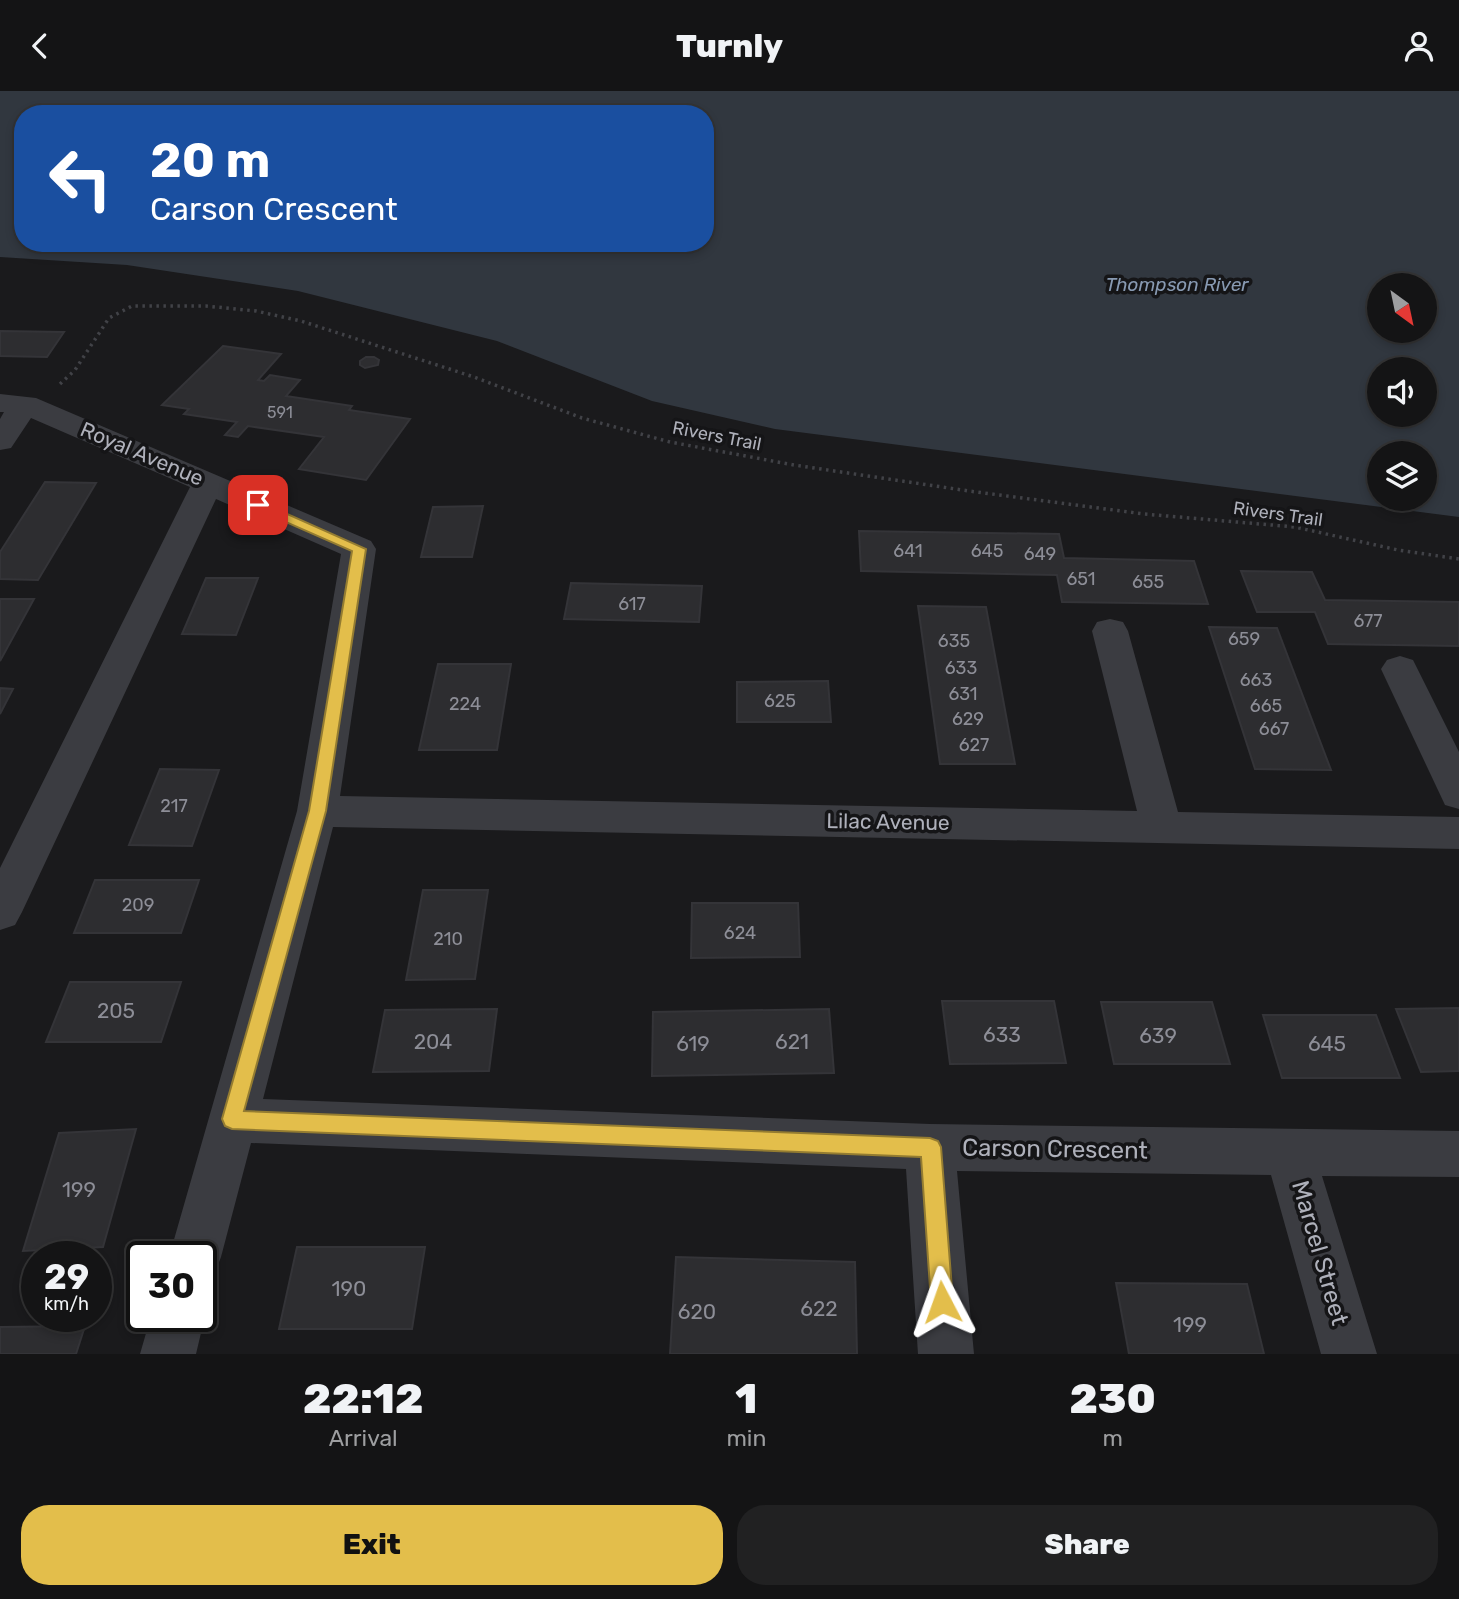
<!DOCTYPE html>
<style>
body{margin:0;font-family:Rubik,sans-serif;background:#212122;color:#f1f3f6;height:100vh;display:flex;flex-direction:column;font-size:26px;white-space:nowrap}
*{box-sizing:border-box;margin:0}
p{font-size:23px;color:#9d9ea0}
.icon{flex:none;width:38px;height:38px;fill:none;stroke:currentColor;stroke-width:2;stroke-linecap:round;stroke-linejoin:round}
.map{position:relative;height:1263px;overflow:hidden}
.panel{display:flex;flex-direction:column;background:#141415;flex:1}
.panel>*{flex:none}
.guide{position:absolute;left:14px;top:14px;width:700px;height:147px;border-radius:28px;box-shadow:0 4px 10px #0003,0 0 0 2px #333334;background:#1a4fa0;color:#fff;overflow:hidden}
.needle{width:46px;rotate:147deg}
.fabs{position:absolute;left:1367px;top:182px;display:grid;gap:14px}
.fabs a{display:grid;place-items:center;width:70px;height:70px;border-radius:50%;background:#141415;box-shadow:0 4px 10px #0003,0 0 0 2px #333334;font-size:35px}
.speed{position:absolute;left:21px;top:1150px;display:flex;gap:14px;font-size:35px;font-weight:700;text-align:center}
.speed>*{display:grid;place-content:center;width:91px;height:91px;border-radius:50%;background:#141415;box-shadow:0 4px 10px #0003,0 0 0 2px #333334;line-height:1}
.speed small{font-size:18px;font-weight:400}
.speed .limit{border:4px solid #111;border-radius:10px;background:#fff;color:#111}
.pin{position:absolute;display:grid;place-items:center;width:60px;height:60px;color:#fff;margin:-30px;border-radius:14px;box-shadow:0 4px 10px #0006}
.me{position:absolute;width:77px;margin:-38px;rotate:356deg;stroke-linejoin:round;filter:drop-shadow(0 0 5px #0008)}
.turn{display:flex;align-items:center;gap:24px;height:147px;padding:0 21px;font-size:32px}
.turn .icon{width:91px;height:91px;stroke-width:2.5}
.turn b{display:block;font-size:49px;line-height:60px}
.eta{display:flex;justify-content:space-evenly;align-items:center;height:119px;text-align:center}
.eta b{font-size:42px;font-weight:800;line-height:49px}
.cta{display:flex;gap:14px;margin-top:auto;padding:14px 21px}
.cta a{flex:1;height:80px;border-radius:28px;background:#e3be4b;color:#111;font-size:28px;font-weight:800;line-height:80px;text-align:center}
.cta a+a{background:#212122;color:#f1f3f6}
header{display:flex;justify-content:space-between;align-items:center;height:91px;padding:0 21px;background:#141415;font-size:32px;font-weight:800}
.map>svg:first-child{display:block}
.water{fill:#31373f;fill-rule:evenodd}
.building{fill:#2d2d30;stroke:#343438;stroke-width:2}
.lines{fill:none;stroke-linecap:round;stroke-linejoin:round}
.path{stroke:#414247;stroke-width:3.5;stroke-dasharray:2.5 4.5;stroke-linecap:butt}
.minor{fill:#3b3c41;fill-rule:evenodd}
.route{fill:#e3be4b;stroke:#947c31;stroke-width:2}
.labels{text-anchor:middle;stroke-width:7;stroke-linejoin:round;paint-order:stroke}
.far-number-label{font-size:16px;fill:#8d8e97}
.far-street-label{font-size:18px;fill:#aeb0ba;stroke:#151517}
.number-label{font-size:18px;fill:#8d8e97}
.far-water-label{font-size:19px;font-style:italic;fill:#889ab2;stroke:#151517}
.street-label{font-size:21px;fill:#aeb0ba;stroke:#151517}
.near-number-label{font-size:21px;fill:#8d8e97}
.near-street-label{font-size:24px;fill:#aeb0ba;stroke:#151517}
</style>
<header><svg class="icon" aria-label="back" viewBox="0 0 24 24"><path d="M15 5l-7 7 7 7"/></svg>Turnly<svg class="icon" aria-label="person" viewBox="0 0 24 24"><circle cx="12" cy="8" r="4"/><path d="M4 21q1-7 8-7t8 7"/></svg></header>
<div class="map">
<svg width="1459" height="1263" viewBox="0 0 1459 1263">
<rect width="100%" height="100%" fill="#1a1a1c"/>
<path class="water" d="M0,0H1459V426L775,338L652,310L497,250L298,200L127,174L0,166ZM23,23H705V152H23ZM1379,194H1424V240H1379ZM1379,278H1424V324H1379ZM1379,362H1424V408H1379Z"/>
<g class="building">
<polygon points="0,240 64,241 47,266 0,265"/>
<polygon points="223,255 281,263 258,289 264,290 270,284 300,289 286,305 352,315 349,319 410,328 366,389 299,378 324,346 248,335 238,346 225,344 237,331 184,323 189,318 162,314"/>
<polygon points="366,266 374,266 379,269 378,274 365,277 360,274 360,270"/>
<polygon points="45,391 96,392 38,489 0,488 0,461"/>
<polygon points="483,415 472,466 421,466 433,416"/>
<polygon points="859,440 1059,443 1064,467 1194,470 1208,513 1062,511 1057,484 861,480"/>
<polygon points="1241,480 1312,481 1325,509 1459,511 1459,555 1328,553 1315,521 1257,521"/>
<polygon points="206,487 258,487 236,544 182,543"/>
<polygon points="571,492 702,495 699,531 564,528"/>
<polygon points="0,508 34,508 0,570"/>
<polygon points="918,515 986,516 1015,673 940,673"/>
<polygon points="1209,536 1277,537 1331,679 1255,678"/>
<polygon points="438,573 511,573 497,659 419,659"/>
<polygon points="828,590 831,631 737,631 737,591"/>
<polygon points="0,597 13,598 0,623"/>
<polygon points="160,678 219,679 192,755 129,754"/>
<polygon points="95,789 199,789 181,842 74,842"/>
<polygon points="423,799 488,799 475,888 406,889"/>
<polygon points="692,812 798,812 800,866 691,867"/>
<polygon points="70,891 181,891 161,951 46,951"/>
<polygon points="942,910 1054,910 1066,972 950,973"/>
<polygon points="1101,911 1212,911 1230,973 1114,973"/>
<polygon points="1459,917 1459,980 1421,981 1396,918"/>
<polygon points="497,918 489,980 373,981 385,919"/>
<polygon points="829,918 834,982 652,985 653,921"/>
<polygon points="1263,924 1376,924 1400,987 1282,987"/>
<polygon points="136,1038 103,1156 23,1160 59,1042"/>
<polygon points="297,1156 425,1156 412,1238 279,1238"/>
<polygon points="676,1166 855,1171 857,1263 670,1263"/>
<polygon points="1116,1192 1247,1193 1264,1263 1129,1263"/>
<polygon points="85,1235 76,1263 0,1263 0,1236"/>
</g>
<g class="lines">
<polyline class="path" points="60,293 75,279 109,227 132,215 206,215 256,220 301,230 474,286 582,327 670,351 794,374 969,400 1144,423 1295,436 1398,459 1459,468"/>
<g class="minor">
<polygon points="0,303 36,307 371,450 376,458 340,705 1137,720 1092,540 1097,531 1110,528 1123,531 1128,540 1178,721 1459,726 1459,758 333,736 263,1008 930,1033 1459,1040 1459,1086 1322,1085 1377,1263 1321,1263 1271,1084 957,1080 974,1263 918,1263 906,1078 251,1052 221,1166 214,1184 201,1190 201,1166 169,1166 297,720 341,463 216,408 22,821 15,834 0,839 0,777 190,396 31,327 11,357 0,359 0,328 4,321 0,321"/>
<polygon points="1400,565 1413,569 1459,661 1459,718 1445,714 1381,578 1387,569"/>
<polygon points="201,1215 205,1225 196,1263 140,1263 151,1225 201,1225"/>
</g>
</g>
<polygon class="route" points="258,410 366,458 326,720 244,1020 930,1047 938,1050 941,1056 953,1211 950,1219 942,1223 934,1219 931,1211 921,1066 232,1038 225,1035 222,1028 309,720 352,460 254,417 252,414"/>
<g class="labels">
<g class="far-number-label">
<text x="280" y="327">591</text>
</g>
<g class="far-street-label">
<text transform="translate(717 345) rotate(11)" y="6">Rivers Trail</text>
<text transform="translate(1278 423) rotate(8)" y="6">Rivers Trail</text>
</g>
<g class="number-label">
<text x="908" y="466">641</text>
<text x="987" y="466">645</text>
<text x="1040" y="469">649</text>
<text x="1081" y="494">651</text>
<text x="1148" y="497">655</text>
<text x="632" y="519">617</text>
<text x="1368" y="536">677</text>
<text x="1244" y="554">659</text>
<text x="954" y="556">635</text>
<text x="961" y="583">633</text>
<text x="1256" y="595">663</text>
<text x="963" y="609">631</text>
<text x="780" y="616">625</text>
<text x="465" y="619">224</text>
<text x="1266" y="621">665</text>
<text x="968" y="634">629</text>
<text x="1274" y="644">667</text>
<text x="974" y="660">627</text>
<text x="174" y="721">217</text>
<text x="138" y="820">209</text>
<text x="740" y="848">624</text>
<text x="448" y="854">210</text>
</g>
<g class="far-water-label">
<text x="1177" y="200">Thompson River</text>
</g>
<g class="street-label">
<text transform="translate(142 363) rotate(23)" y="7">Royal Avenue</text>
<text transform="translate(888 731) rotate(1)" y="7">Lilac Avenue</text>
</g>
<g class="near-number-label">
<text x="116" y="927">205</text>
<text x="1002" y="951">633</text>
<text x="1158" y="952">639</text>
<text x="433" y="958">204</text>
<text x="792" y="958">621</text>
<text x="693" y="960">619</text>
<text x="1327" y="960">645</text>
<text x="79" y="1106">199</text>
<text x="349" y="1205">190</text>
<text x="819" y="1225">622</text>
<text x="697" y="1228">620</text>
<text x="1190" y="1241">199</text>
</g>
<g class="near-street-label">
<text transform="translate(1055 1058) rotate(1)" y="8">Carson Crescent</text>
<text transform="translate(1320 1162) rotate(74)" y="8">Marcel Street</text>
</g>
</g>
</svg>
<div class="fabs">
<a><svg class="needle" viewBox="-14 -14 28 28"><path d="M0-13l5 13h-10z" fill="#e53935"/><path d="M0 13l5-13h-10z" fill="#9d9ea0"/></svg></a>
<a><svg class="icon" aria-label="sound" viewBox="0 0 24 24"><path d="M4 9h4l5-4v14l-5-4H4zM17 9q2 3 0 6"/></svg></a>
<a><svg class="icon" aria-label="layers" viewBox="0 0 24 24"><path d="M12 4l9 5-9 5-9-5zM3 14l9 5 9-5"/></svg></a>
</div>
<div class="speed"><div>29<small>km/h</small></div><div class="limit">30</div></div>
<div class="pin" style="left:258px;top:414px;background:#d93025"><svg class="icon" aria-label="arrive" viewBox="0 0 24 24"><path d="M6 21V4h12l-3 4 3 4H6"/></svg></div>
<svg class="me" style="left:942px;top:1211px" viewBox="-20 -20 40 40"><path d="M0-17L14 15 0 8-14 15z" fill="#e3be4b" stroke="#fff" stroke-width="4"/></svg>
<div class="guide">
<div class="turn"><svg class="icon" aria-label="left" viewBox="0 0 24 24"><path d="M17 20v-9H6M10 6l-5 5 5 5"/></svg><div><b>20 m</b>Carson Crescent</div></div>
</div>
</div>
<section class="panel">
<div class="eta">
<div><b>22:12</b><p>Arrival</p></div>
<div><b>1</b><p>min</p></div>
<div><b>230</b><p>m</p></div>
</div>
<div class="cta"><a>Exit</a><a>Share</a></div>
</section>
